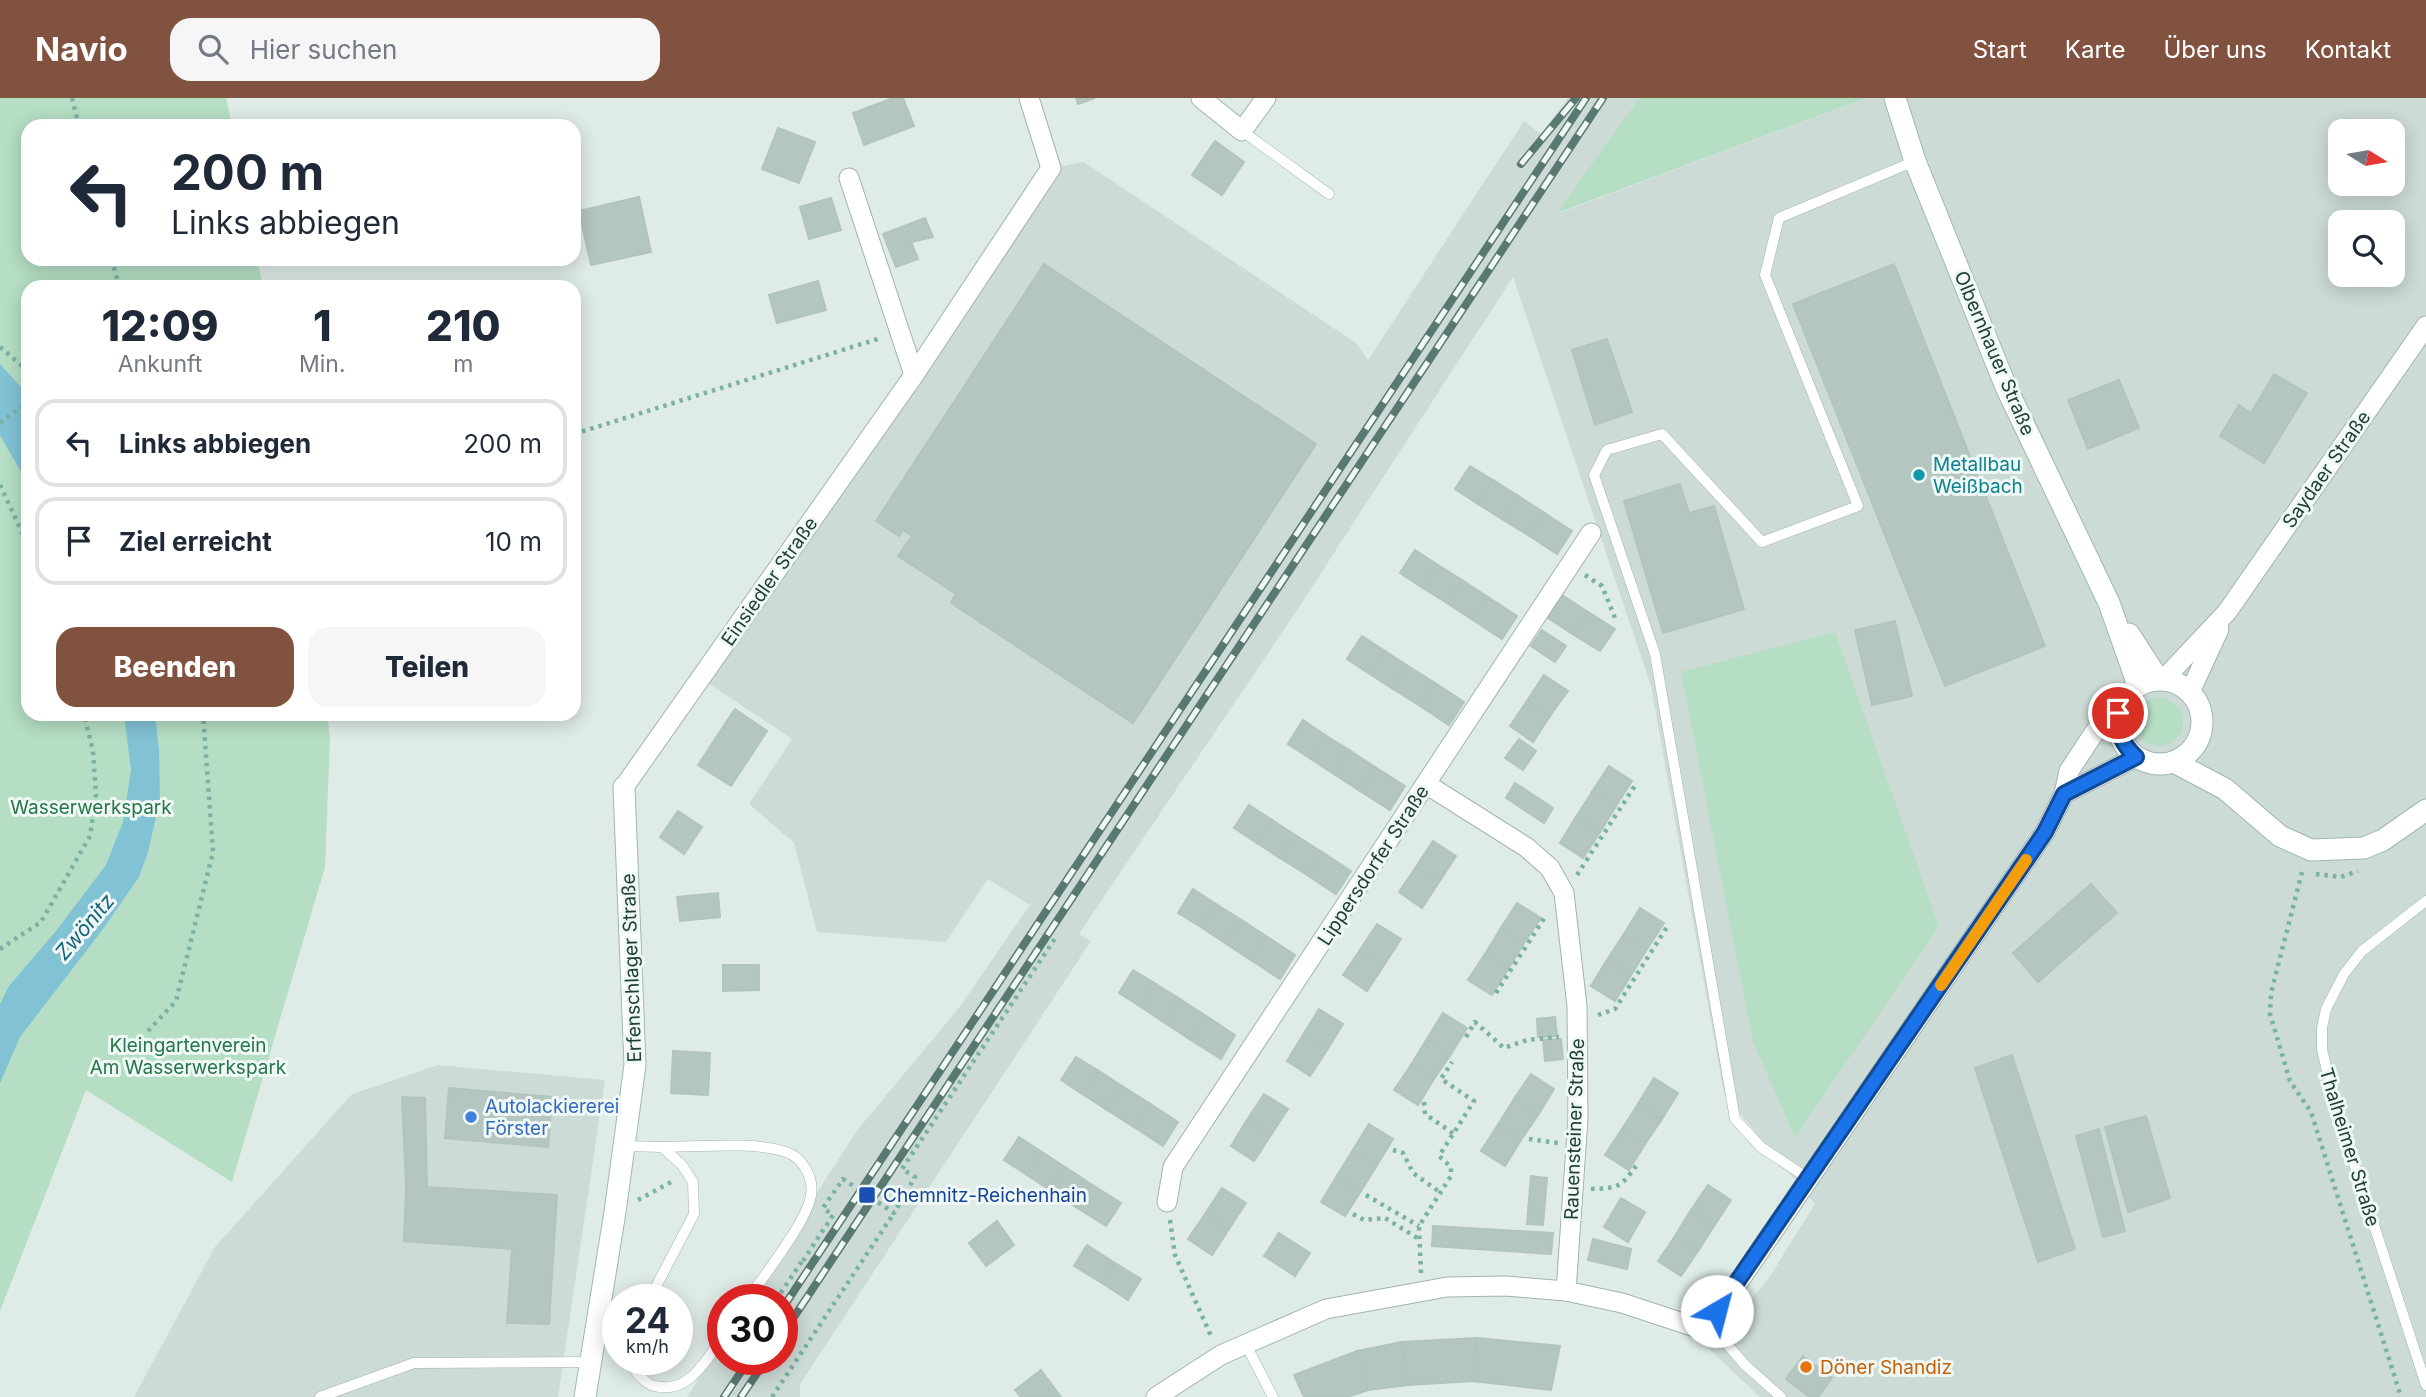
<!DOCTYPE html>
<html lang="de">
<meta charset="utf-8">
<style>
body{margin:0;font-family:Inter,sans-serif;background:#f6f6f7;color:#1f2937;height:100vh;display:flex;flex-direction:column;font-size:26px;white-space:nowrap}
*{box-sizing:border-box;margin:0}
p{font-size:23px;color:#747a83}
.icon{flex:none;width:38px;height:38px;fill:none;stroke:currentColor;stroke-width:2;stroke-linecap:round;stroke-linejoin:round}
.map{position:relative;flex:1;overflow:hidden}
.sheet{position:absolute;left:21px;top:182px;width:560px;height:441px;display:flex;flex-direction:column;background:#fff;border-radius:21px;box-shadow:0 4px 18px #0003}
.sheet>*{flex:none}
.hud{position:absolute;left:21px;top:21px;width:560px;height:147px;border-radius:21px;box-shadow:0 4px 18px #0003;background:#fff;color:#1f2937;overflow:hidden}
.needle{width:46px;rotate:101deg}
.controls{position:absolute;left:2328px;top:21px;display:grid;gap:14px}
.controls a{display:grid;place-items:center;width:77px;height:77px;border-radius:14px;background:#fff;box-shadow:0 4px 18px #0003;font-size:35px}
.speed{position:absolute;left:602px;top:1186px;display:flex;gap:14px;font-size:35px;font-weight:700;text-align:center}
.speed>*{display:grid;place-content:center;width:91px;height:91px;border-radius:50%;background:#fff;box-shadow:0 4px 18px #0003;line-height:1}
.speed small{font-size:18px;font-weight:400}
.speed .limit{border:10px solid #d22;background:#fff;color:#111}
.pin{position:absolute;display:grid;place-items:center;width:60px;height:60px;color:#fff;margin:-30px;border:4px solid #fff;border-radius:50%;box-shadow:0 2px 7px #0007}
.me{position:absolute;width:77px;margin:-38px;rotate:37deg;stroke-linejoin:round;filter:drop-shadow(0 0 5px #0008)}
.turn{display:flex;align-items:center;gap:24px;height:147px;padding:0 35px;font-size:32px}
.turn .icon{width:91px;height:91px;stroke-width:2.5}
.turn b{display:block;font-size:49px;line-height:60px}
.eta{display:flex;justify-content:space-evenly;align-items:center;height:119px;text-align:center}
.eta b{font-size:42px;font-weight:800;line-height:49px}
.button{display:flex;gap:14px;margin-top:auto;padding:14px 35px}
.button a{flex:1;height:80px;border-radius:21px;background:#825240;color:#fff;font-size:28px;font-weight:800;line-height:80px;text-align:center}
.button a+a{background:#f6f6f7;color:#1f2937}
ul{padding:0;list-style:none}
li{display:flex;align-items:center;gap:21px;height:88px;margin:0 14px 10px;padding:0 21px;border:4px solid #e0e1e3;border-radius:21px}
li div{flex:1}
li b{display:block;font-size:26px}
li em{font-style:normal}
header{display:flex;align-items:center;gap:42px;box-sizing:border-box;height:98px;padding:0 35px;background:#825240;color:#fff}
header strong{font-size:33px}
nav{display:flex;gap:38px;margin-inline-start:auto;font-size:24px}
.search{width:490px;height:63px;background:#f6f6f7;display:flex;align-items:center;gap:18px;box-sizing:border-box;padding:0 24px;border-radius:21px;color:#747a83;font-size:26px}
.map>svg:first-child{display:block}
.built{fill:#cddbd6;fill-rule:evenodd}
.green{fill:#b5dec4}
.water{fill:#82c2d5}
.building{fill:#b4c6c0;stroke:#b1c5be;stroke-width:2}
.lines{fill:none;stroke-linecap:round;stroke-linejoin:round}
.lane-casing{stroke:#a2b3af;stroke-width:11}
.street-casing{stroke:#a2b3af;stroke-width:21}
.secondary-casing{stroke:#9db8b0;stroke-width:23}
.path{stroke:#7cb1a5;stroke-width:4.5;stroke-dasharray:3.5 5;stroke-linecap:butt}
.lane{stroke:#fff;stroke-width:10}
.street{stroke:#fff;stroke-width:19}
.secondary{stroke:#fff;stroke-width:21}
.rail-casing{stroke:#597872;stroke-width:8}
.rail{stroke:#eff8f4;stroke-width:5;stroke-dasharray:16;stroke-linecap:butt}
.route-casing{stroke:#114b97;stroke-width:18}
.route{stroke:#1a73e8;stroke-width:12}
.slow{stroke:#f59e0b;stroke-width:12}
.culture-dot{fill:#0f9aa8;stroke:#eff8f4;stroke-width:2.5}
.shop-dot{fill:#3f7fe0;stroke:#eff8f4;stroke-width:2.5}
.transit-dot{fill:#1a4fb4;stroke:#eff8f4;stroke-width:2.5}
.food-dot{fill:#e8710a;stroke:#eff8f4;stroke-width:2.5}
.labels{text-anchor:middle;stroke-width:6;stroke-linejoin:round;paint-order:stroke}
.street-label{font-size:19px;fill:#1f3c37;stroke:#eff8f4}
.culture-label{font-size:19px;fill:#0d838f;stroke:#eff8f4;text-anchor:start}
.park-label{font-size:19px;fill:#26764b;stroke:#eff8f4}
.shop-label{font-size:19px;fill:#366cbe;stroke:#eff8f4;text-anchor:start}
.transit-label{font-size:19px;fill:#164399;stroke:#eff8f4;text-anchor:start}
.food-label{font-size:19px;fill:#c56008;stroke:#eff8f4;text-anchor:start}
.water-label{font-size:21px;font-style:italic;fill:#15637c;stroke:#eff8f4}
</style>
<header>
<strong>Navio</strong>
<div class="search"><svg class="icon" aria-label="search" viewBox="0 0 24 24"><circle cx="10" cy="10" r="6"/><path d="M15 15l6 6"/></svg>Hier suchen</div>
<nav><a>Start</a><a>Karte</a><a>Über uns</a><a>Kontakt</a></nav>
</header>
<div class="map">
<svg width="2426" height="1299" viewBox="0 0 2426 1299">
<rect width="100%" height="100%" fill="#dfebe7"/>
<g class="built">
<path d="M1568,0H1639L1559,115L1866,0H2426V1299H1760L1708,1250L1767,1183L1815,1106L1724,996L1651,588L1513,179L1299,509L1079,836L1091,843L800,1286V1299H687L723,1242V1262H782V1202H747L859,1030L958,911L1030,807L988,781L946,844L817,834L794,745L749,706L792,641L703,582L1052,70L1084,64L1356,245L1368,262L1524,23L1541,36ZM2340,33H2392V86H2340ZM2340,124H2392V177H2340Z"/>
<polygon points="438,967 605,982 558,1299 134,1299 215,1149 352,996"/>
</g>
<g class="green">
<polygon points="0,0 226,0 232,28 28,28 28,161 257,161 263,189 28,189 28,616 327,616 330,639 325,769 232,1084 86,992 0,1213"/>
<polygon points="1639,0 1866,0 1557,115"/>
<polygon points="1835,534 1939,829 1795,1039 1753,944 1681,574"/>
<circle cx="2159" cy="624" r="24"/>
</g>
<g class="water">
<polygon points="0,266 28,297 28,386 0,337"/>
<polygon points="124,616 155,616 159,652 160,702 148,754 139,779 103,831 20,939 0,985 0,906 9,888 56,833 106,767 123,724 131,672"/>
</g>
<g class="building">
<polygon points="893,0 903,0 914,28 864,47 853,15"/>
<polygon points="1076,0 1095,0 1078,6"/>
<polygon points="778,30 815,44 799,85 762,71"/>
<polygon points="1215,43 1244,64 1222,97 1192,77"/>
<polygon points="639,99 651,154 591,167 579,113"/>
<polygon points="831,100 841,132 809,141 800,109"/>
<polygon points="925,120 933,139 911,144 918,161 896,169 883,136"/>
<polygon points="1044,166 1316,346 1133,625 951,505 956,496 898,458 912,438 903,432 899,438 876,423"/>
<polygon points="1894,166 2045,548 1945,588 1793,206"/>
<polygon points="818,183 826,212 777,225 769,197"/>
<polygon points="1607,241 1632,314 1595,327 1572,252"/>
<polygon points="2274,276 2307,295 2264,365 2220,338 2239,307 2251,315"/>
<polygon points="2119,282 2139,330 2088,351 2068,302"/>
<polygon points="1470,368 1493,382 1478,406 1455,391"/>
<polygon points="1493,382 1517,397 1502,421 1478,406"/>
<polygon points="1680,386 1689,415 1714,408 1744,511 1663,535 1624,403"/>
<polygon points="1517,397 1543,414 1528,437 1502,421"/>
<polygon points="1543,414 1572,433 1557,456 1528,437"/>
<polygon points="1415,452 1438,467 1423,490 1400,475"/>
<polygon points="1438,467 1462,482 1447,505 1423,490"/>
<polygon points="1462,482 1488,499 1473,522 1447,505"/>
<polygon points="1562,497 1588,514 1574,537 1548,520"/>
<polygon points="1488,499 1517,518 1502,541 1473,522"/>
<polygon points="1588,514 1615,531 1600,553 1574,537"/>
<polygon points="1895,523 1912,598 1872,607 1855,532"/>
<polygon points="1542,532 1566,548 1555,564 1531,548"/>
<polygon points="1362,538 1385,553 1370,576 1347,561"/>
<polygon points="1385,553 1408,568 1393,591 1370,576"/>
<polygon points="1408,568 1435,585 1420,608 1393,591"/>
<polygon points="1544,577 1568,593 1550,618 1527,603"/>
<polygon points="1435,585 1464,604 1449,627 1420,608"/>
<polygon points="1527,603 1550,618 1533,644 1510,628"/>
<polygon points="735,611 767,633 731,688 698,667"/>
<polygon points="1303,622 1325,637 1311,661 1288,646"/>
<polygon points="1325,637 1349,652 1334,676 1311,661"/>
<polygon points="1519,641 1536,653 1523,672 1505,660"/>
<polygon points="1349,652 1375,669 1360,693 1334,676"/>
<polygon points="1609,668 1632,683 1616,708 1592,694"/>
<polygon points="1375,669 1405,688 1390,712 1360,693"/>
<polygon points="1515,685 1553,710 1544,725 1506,700"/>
<polygon points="1592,694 1616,708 1600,734 1576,719"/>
<polygon points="1249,707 1272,722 1257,745 1234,730"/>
<polygon points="678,713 702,729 684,756 660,739"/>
<polygon points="1576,719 1600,734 1583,760 1560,745"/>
<polygon points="1272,722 1295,737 1280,760 1257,745"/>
<polygon points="1295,737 1322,754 1307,777 1280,760"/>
<polygon points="1433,743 1456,758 1439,784 1416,769"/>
<polygon points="1322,754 1351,773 1336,796 1307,777"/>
<polygon points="1416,769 1439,784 1422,810 1399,794"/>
<polygon points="2091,786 2117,815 2038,884 2013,855"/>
<polygon points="1193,791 1216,806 1201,829 1178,815"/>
<polygon points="718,795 720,819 680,823 677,799"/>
<polygon points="1517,805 1541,820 1524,845 1501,830"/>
<polygon points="1216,806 1240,821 1225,845 1201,829"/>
<polygon points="1640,810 1664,825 1647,851 1624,836"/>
<polygon points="1240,821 1266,838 1251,862 1225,845"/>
<polygon points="1377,826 1401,841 1384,867 1360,852"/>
<polygon points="1501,830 1524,845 1508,871 1485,856"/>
<polygon points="1624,836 1647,851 1631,877 1607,862"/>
<polygon points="1266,838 1295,857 1280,881 1251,862"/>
<polygon points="1360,852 1384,867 1367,893 1343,877"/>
<polygon points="1485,856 1508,871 1492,897 1468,882"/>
<polygon points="1607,862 1631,877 1615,903 1591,888"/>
<polygon points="723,867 759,867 759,892 723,893"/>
<polygon points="1133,872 1156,886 1141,909 1119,895"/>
<polygon points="1156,886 1180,901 1165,925 1141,909"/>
<polygon points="1180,901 1206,918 1191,942 1165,925"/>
<polygon points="1319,911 1343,926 1327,952 1303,937"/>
<polygon points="1443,915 1467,930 1451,956 1427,941"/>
<polygon points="1206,918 1235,937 1221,961 1191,942"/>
<polygon points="1555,919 1557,938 1538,939 1537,921"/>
<polygon points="1303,937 1327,952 1310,978 1287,963"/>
<polygon points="1427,941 1451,956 1434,981 1411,967"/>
<polygon points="1561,941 1563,961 1545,963 1543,942"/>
<polygon points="673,953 710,955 708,997 671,995"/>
<polygon points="2012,957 2075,1151 2038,1164 1975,970"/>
<polygon points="1076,959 1099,973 1084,997 1061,982"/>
<polygon points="1411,967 1434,981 1418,1007 1394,992"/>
<polygon points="1099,973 1122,988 1107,1012 1084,997"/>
<polygon points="1531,976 1554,991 1538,1017 1514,1001"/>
<polygon points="1654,980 1678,995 1662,1021 1638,1006"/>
<polygon points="1122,988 1149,1005 1134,1029 1107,1012"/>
<polygon points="449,990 552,999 548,1049 445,1040"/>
<polygon points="1264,996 1288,1011 1271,1037 1247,1022"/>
<polygon points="402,999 425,1000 427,1089 557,1097 549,1226 507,1225 512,1151 404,1143 406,1088"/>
<polygon points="1514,1001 1538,1017 1521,1042 1498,1027"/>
<polygon points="1149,1005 1178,1024 1163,1048 1134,1029"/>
<polygon points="1638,1006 1662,1021 1645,1046 1622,1031"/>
<polygon points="2146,1018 2170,1100 2128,1114 2105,1029"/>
<polygon points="1247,1022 1271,1037 1254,1063 1231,1048"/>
<polygon points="1369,1026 1393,1041 1377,1067 1353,1052"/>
<polygon points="1498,1027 1521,1042 1505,1068 1481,1053"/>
<polygon points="1622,1031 1645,1046 1629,1072 1605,1057"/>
<polygon points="2099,1031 2125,1133 2103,1139 2076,1038"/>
<polygon points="1019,1039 1042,1054 1027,1077 1004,1062"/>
<polygon points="1353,1052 1377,1067 1361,1093 1337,1078"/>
<polygon points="1042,1054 1065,1069 1050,1092 1027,1077"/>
<polygon points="1065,1069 1091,1086 1076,1109 1050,1092"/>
<polygon points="1337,1078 1361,1093 1345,1118 1321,1104"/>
<polygon points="1531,1078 1547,1080 1543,1127 1527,1126"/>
<polygon points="1091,1086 1121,1105 1106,1128 1076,1109"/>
<polygon points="1708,1087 1731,1102 1714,1128 1691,1112"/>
<polygon points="1222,1090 1246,1105 1229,1131 1205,1116"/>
<polygon points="1621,1100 1645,1114 1628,1144 1604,1129"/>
<polygon points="1691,1112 1714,1128 1698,1153 1675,1138"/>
<polygon points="1205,1116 1229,1131 1212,1157 1188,1141"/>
<polygon points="997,1123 1014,1147 986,1168 969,1145"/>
<polygon points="1433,1128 1553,1135 1551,1156 1432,1148"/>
<polygon points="1279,1135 1310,1155 1295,1178 1264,1158"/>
<polygon points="1675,1138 1698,1153 1681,1178 1658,1163"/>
<polygon points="1593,1141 1631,1151 1627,1171 1588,1162"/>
<polygon points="1087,1147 1115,1165 1102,1185 1074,1168"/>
<polygon points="1115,1165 1141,1181 1128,1202 1102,1185"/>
<polygon points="1476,1240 1560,1248 1551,1292 1473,1283"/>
<polygon points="1476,1240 1473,1283 1409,1287 1402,1244"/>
<polygon points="1402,1244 1409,1287 1368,1292 1357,1253"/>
<polygon points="1357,1253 1368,1292 1347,1299 1304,1299 1294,1277"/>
<polygon points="1803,1258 1832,1280 1818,1299 1810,1299 1786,1281"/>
<polygon points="1041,1272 1061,1299 1021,1299 1015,1292"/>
</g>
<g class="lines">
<defs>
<g id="lane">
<polyline points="1242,33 1329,96"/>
<polyline points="2426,803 2362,853 2344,876 2326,911 2322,930 2322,951 2334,1004 2426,1287"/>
<polyline points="623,1048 662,1049 682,1067 693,1084 694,1116 649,1202"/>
<path d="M662,1049C695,1049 756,1043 786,1054C802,1059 814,1079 811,1097C808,1122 763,1179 747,1202"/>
<polyline points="1809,1081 1761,1049 1735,1021 1655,556 1594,377 1607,352 1662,336 1762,444 1858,408 1765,177 1779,120 1915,63"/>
<polyline points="1708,1224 1745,1267 1781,1299"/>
<polyline points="1246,1247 1273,1299"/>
<path d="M631,1262C633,1272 641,1281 651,1287C687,1299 705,1264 723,1238"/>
<polyline points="320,1299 414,1265 590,1264"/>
</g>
<g id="street">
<polyline points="1201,0 1242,33 1266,0"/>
<polyline points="849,80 914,277"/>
<polyline points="2164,581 2227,514 2426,228"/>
<polyline points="2190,594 2219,531"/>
<polyline points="1426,686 1526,749 1550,770 1564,795 1577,908 1578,1020 1566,1193"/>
<polyline points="624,689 914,277 1051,70 1029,0"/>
<polyline points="2064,696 2136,659"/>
<polyline points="1167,1104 1173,1069 1591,435"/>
<polyline points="1156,1299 1221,1257 1326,1211 1447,1189 1506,1188 1566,1193 1622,1205 1695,1229 1708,1224 1727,1201 2045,734 2064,696 2069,673 2096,632 2118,615"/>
</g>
<g id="secondary">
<polyline points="1895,0 1915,63 2006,289 2109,505 2138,587"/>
<polyline points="2129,536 2158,581"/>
<circle cx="2160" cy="624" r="42"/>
<polyline points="2174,664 2225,691 2280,738 2311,752 2364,750 2383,742 2426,712"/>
<polyline points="585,1299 615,1114 635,967 624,689"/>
</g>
</defs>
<use href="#lane" class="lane-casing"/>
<use href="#street" class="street-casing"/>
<use href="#secondary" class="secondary-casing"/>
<g class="path">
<polyline points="72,0 79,28"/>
<polyline points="112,161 119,189"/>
<polyline points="0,249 28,273"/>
<polyline points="0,325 28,304"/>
<polyline points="574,336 881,240"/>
<polyline points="0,387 28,447"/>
<polyline points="1585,477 1602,488 1615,520 1613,524"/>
<polyline points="2302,774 2271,895 2270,916 2290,983 2311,1014 2401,1299"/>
<polyline points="2316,776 2341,779 2358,773"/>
<polyline points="1577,777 1636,686"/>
<polyline points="0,851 41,824 90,738 96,697 93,653 84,616"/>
<polyline points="1496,895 1545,819"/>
<polyline points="1598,917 1615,911 1667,829"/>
<polyline points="148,933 176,903 213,754 203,616"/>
<polyline points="1466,939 1475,924 1504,950 1527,942 1559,939"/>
<polyline points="1424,1004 1425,1016 1454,1036"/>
<polyline points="1529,1041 1558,1045"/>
<polyline points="1393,1052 1403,1055 1413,1075 1441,1095"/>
<path d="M1591,1091C1618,1090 1620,1090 1636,1068"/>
<polyline points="1366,1097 1419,1128"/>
<polyline points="638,1102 673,1083"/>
<polyline points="1353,1116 1364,1122 1385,1120 1419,1141"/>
<polyline points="1170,1122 1175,1157 1211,1238"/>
<polyline points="803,1163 833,1117 823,1110 843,1081 894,1115 915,1079 902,1071 1056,839"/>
<polyline points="1421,1175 1419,1128 1451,1078 1451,1069 1439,1058 1474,1003 1441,981 1452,964"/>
<polyline points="776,1202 802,1163"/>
<polyline points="772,1299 894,1115"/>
</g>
<use href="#lane" class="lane"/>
<use href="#street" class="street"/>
<use href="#secondary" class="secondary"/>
<defs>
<g id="rail">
<polyline points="1521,66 1576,0"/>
<polyline points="782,1211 1586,0"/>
<polyline points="782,1237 1603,0"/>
<polyline points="724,1299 749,1262"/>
<polyline points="741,1299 766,1262"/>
</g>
</defs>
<use href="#rail" class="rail-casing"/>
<use href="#rail" class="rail"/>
</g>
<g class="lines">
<defs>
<path id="route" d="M1717,1213L2045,734L2064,696L2136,659C2122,646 2117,634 2118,615"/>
</defs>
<use href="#route" class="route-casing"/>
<use href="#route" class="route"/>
<polyline class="slow" points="1941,887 2026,762"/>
</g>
<circle class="culture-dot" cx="1919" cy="377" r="7"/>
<circle class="shop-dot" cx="471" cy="1019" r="7"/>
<rect class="transit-dot" x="858" y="1088" width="18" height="18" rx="3.5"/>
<circle class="food-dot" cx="1806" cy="1269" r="7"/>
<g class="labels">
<g class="street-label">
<text transform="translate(1995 255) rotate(67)" y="7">Olbernhauer Straße</text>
<text transform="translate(2326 371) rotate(-55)" y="7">Saydaer Straße</text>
<text transform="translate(769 483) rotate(-55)" y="7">Einsiedler Straße</text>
<text transform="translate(1373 767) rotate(-57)" y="7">Lippersdorfer Straße</text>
<text transform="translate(631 870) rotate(-92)" y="7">Erfenschlager Straße</text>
<text transform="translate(1574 1031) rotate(-88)" y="7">Rauensteiner Straße</text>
<text transform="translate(2350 1049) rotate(73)" y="7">Thalheimer Straße</text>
</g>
<g class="culture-label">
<text x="1933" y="373">Metallbau<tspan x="1933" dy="22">Weißbach</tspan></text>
</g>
<g class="park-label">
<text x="91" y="716">Wasserwerkspark</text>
<text x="188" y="954">Kleingartenverein<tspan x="188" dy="22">Am Wasserwerkspark</tspan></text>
</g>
<g class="shop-label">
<text x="485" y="1015">Autolackiererei<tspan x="485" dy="22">Förster</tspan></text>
</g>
<g class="transit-label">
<text x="883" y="1104">Chemnitz-Reichenhain</text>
</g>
<g class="food-label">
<text x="1820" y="1276">Döner Shandiz</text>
</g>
<g class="water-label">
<text transform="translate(85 829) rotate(-50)" y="7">Zwönitz</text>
</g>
</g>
</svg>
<div class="controls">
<a><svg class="needle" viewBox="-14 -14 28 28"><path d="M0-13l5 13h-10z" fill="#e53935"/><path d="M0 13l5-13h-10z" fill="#747a83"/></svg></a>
<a><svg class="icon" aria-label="search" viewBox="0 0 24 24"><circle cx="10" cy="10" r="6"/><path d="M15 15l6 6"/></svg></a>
</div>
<div class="speed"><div>24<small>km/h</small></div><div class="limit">30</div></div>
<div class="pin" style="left:2118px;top:615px;background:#d93025"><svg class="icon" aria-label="arrive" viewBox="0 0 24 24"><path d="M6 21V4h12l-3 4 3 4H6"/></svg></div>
<svg class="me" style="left:1717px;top:1213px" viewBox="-20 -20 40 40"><circle r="19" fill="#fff"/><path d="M0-13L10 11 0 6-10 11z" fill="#1a73e8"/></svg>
<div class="hud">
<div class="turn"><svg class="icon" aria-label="left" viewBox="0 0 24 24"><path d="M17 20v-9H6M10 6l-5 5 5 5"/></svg><div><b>200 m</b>Links abbiegen</div></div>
</div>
<section class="sheet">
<div class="eta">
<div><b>12:09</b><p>Ankunft</p></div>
<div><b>1</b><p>Min.</p></div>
<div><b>210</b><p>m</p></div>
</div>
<ul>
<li><svg class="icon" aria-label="left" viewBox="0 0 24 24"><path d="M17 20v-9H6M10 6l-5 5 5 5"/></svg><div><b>Links abbiegen</b></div><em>200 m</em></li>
<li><svg class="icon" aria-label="arrive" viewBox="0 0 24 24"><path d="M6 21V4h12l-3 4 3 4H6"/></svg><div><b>Ziel erreicht</b></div><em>10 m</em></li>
</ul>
<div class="button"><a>Beenden</a><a>Teilen</a></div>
</section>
</div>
